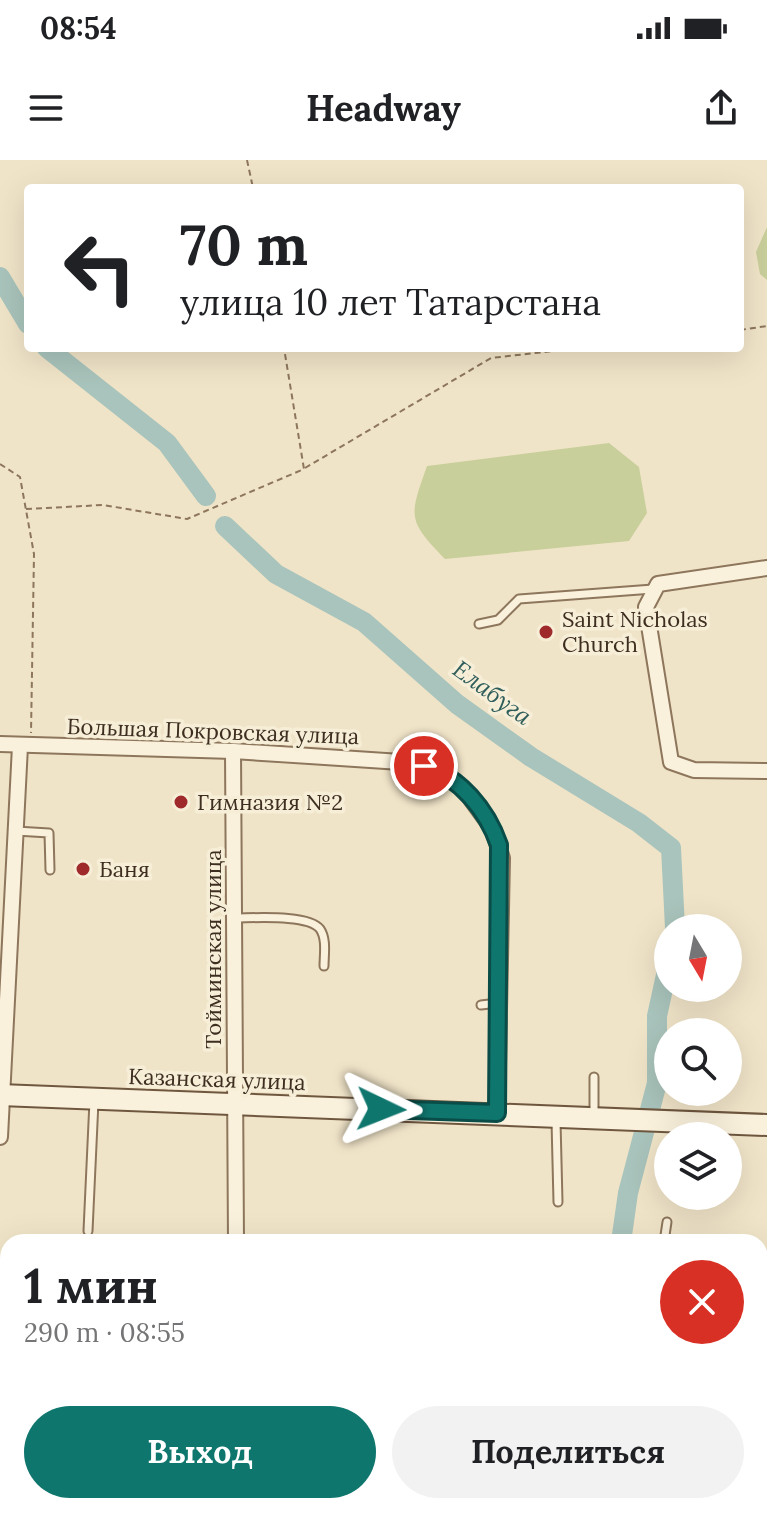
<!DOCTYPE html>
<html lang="ru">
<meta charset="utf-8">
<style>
body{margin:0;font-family:Lora,serif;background:#f2f2f2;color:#202124;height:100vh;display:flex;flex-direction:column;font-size:30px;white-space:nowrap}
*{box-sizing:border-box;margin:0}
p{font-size:26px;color:#757577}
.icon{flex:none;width:44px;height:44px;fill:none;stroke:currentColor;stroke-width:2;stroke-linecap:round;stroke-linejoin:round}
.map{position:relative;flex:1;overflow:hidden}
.drawer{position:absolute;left:0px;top:1074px;width:768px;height:280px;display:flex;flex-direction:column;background:#fff;border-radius:24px 24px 0 0;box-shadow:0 8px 32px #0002}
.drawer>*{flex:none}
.hud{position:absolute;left:24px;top:24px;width:720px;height:168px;border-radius:8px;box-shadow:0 8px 32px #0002;background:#fff;color:#202124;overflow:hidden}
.needle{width:52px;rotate:170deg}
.controls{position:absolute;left:654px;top:754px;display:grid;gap:16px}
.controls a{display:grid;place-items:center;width:88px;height:88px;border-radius:50%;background:#fff;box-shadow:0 8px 32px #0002;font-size:40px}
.pin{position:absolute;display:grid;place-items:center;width:68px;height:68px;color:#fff;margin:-34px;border:4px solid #fff;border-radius:50%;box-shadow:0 2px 8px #0007}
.me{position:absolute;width:88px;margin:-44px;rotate:92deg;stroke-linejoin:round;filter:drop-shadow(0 0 6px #0008)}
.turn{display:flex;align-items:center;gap:28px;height:168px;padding:0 24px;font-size:36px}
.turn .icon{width:104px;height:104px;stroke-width:2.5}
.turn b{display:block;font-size:56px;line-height:68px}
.round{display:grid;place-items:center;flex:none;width:84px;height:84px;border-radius:42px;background:#f2f2f2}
.headline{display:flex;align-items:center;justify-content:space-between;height:136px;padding:0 24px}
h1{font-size:48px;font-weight:700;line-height:60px}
.cta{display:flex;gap:16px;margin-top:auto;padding:16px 24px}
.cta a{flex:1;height:92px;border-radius:48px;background:#0f766e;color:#fff;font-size:32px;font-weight:700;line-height:92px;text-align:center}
.cta a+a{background:#f2f2f2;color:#202124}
.status{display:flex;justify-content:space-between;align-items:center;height:56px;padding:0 40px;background:#fff;direction:ltr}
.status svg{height:22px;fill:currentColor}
header{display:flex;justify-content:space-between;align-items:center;height:104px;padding:0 24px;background:#fff;font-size:36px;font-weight:700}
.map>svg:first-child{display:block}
.green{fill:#c9cf9b}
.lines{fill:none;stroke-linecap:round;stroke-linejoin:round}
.river{stroke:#a9c4bc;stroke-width:20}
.lane-casing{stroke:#8d765c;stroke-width:11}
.street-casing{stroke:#8d765c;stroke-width:18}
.secondary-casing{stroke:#6f573f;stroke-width:24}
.path{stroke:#8d765c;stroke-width:2;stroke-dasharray:6 4;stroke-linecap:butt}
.lane{stroke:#faf1dc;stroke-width:7}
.street{stroke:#faf1dc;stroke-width:14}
.secondary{stroke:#faf1dc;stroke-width:20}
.route-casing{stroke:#0a4d48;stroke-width:20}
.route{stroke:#0f766e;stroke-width:14}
.poi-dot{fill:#9e2a2b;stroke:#f7eed8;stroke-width:3}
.labels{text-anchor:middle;stroke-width:7;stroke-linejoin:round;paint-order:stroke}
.poi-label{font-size:22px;fill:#3d2e20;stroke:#f7eed8;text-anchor:start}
.street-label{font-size:22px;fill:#3d2e20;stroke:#f7eed8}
.water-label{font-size:24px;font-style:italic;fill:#2f5d5a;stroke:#f7eed8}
</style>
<div class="status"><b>08:54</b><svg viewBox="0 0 49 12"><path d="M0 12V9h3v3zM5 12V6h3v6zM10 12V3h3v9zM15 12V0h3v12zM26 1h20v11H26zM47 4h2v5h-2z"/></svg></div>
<header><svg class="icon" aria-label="menu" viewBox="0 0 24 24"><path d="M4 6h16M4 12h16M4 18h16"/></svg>Headway<svg class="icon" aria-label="share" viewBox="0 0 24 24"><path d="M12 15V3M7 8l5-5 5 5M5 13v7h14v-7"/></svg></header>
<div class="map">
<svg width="767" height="1354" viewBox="0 0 767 1354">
<rect width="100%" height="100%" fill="#f0e4c8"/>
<g class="green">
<polygon points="767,67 767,120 760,114 756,92"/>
<path d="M609,283L639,307L647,353L629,381L445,399C407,360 409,357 427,306Z"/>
</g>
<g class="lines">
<g class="river">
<polyline points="0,117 28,164"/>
<polyline points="47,188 167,283 206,336"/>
<polyline points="225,366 276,414 364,462 457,544 531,597 639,663 671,688 675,768"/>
<polyline points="621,1082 628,1033 657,923 657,856 668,806"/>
<polyline points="760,1341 767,1347"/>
</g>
<defs>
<g id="lane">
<polyline points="479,464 498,460 519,439 653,429"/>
<polyline points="16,671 49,673 50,710"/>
<path d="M235,758C254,758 309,754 320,769C327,779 324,795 324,806"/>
<polyline points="481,845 498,843"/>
<polyline points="594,917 594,955"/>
<polyline points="556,961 558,1042"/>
<polyline points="88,1071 94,941"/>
<polyline points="664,1082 667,1062"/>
<polyline points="157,1354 157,1346"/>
</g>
<g id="street">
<polyline points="767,408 658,424 646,447 671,602 694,610 767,611"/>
<polyline points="0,584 233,591 416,603 449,616 468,635 492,668 502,698 497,953"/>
<polyline points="233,591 236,1082"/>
<polyline points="0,977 20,586"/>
<polyline points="235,1346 235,1354"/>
<polyline points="494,1354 494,1346"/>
</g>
<g id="secondary">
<polyline points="0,935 767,965"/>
<polyline points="0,1272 8,1273"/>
<polyline points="760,1304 767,1304"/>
</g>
</defs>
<use href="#lane" class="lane-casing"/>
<use href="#street" class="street-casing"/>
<use href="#secondary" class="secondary-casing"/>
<g class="path">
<polyline points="247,0 253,28"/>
<polyline points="740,170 767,166"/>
<polyline points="0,304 20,317 34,394 31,573"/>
<polyline points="305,308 491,198 580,188"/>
<polyline points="26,349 103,345 187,359 304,309 284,188"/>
</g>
<use href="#lane" class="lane"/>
<use href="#street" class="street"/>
<use href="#secondary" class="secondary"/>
</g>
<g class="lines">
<defs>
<path id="route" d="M381,949L497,953L499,685C487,650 460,617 424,606"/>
</defs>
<use href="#route" class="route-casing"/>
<use href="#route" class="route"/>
</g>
<g class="poi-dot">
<circle cx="546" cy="472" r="8"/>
<circle cx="181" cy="642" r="8"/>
<circle cx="83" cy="709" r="8"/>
</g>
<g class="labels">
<g class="poi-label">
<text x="562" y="467">Saint Nicholas<tspan x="562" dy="25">Church</tspan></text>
<text x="197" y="650">Гимназия №2</text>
<text x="99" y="717">Баня</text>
</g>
<g class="street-label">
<text transform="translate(213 571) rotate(2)" y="8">Большая Покровская улица</text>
<text transform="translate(213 789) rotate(-90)" y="8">Тойминская улица</text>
<text transform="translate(217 919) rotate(2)" y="8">Казанская улица</text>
</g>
<g class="water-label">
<text transform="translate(492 533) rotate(36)" y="8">Елабуга</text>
</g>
</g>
</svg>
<div class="controls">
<a><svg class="needle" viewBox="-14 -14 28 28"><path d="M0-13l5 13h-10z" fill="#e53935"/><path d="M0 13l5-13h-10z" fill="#757577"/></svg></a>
<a><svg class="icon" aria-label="search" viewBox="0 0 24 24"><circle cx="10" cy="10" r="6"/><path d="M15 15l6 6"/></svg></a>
<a><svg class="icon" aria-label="layers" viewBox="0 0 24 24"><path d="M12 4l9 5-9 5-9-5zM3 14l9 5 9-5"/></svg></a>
</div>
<div class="pin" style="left:424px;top:606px;background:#d93025"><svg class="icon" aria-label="arrive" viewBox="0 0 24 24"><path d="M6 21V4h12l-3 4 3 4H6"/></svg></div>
<svg class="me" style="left:381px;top:949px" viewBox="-20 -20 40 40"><path d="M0-17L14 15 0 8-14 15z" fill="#0f766e" stroke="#fff" stroke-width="4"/></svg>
<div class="hud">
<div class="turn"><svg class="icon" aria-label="left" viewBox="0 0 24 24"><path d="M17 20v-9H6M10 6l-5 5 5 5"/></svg><div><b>70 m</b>улица 10 лет Татарстана</div></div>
</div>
<section class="drawer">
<div class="headline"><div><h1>1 мин</h1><p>290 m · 08:55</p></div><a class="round" style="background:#d93025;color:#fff"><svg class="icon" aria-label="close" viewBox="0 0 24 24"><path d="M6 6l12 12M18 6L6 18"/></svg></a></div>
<div class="cta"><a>Выход</a><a>Поделиться</a></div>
</section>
</div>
